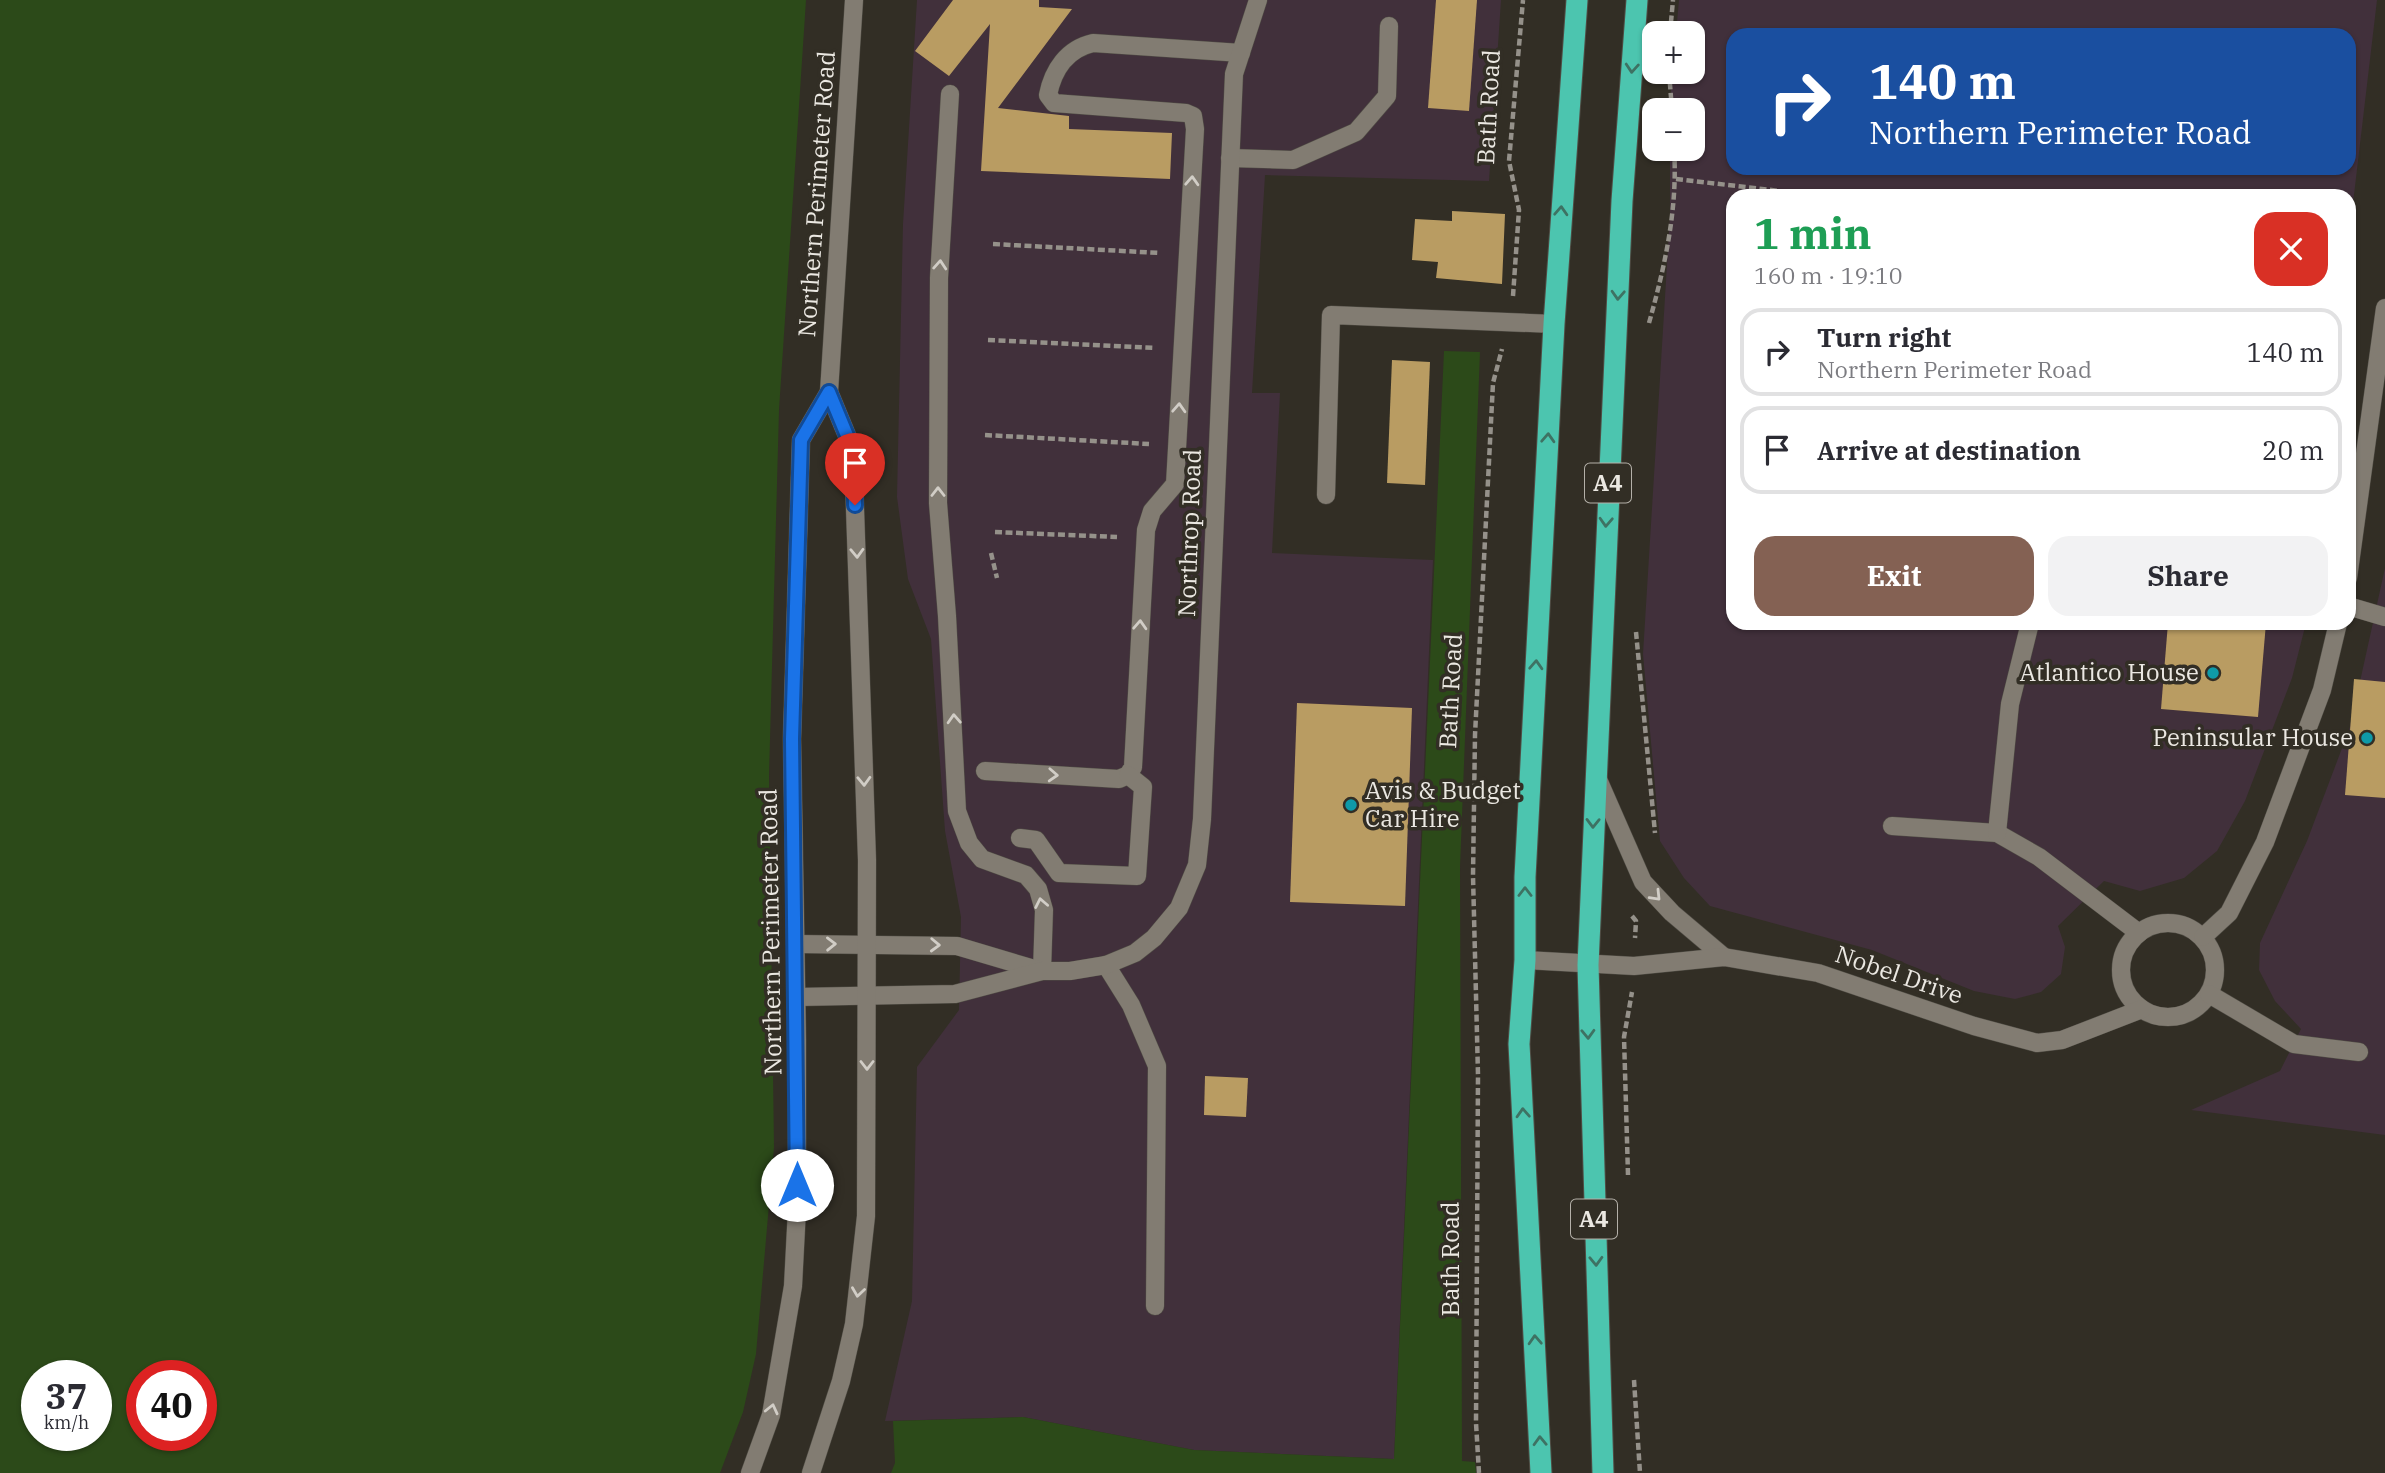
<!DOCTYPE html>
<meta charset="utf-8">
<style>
body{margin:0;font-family:"IBM Plex Serif",serif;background:#f2f2f3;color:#2b2b33;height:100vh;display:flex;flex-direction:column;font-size:26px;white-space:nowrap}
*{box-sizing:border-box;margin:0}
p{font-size:23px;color:#7c7c81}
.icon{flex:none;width:38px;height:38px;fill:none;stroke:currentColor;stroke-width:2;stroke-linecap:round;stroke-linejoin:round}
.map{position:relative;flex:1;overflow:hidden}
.side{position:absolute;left:1726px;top:189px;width:630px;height:441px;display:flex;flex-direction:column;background:#fff;border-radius:21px;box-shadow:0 2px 5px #0004}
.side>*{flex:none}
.hud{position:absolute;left:1726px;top:28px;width:630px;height:147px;border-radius:21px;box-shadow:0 2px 5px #0004;background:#1a4fa0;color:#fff;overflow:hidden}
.tools{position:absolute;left:1642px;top:21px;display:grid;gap:14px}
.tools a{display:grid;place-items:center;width:63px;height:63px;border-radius:14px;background:#fff;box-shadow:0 2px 5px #0004;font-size:35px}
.speed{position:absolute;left:21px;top:1360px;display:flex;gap:14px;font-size:35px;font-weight:700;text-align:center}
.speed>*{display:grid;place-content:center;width:91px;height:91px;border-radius:50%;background:#fff;box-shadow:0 2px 5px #0004;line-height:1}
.speed small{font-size:18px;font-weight:400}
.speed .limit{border:10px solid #d22;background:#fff;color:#111}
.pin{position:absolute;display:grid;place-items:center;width:60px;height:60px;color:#fff;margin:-72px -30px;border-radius:50% 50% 50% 0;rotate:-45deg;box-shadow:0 0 7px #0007}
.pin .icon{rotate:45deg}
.me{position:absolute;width:77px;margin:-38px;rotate:0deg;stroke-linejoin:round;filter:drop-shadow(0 0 5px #0008)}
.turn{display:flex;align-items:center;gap:24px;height:147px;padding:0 28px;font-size:32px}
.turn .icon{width:91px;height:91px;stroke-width:2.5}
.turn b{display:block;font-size:49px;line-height:60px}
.round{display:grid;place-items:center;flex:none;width:74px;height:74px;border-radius:21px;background:#f2f2f3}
.summary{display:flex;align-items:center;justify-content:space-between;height:119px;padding:0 28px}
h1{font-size:42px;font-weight:700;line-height:52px;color:#1e9e55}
.action{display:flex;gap:14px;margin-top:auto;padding:14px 28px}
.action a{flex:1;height:80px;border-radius:21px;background:#846153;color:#fff;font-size:28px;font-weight:700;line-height:80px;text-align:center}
.action a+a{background:#f2f2f3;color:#2b2b33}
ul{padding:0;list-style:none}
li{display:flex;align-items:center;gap:21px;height:88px;margin:0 14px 10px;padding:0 14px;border:4px solid #e1e1e2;border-radius:21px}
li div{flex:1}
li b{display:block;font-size:26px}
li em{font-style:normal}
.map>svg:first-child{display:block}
.commercial{fill:#41303b;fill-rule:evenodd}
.green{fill:#2c4a19;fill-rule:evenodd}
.building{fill:#b99c62}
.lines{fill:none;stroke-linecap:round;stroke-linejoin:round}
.minor-casing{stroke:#504d45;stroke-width:19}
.highway-casing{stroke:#504d45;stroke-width:23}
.path{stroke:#95918a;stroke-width:4.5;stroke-dasharray:7 3.5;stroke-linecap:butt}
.minor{stroke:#827c72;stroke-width:18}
.highway{stroke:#4cc5af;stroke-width:21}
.oneway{stroke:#3e7263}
.oneway2{stroke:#d1cdc6}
.route-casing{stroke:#114b97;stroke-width:18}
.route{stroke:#1a73e8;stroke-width:12}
.culture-dot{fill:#0f9aa8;stroke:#322e25;stroke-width:2.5}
.labels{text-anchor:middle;stroke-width:7;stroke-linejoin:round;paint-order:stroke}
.shield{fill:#322e25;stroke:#b4b0a9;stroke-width:2}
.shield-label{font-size:23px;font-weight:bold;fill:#ebe8e2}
.street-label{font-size:24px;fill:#ebe8e2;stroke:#322e25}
.poi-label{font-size:24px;fill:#ebe8e2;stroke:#322e25;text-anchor:end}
</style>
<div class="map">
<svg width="2385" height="1473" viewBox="0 0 2385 1473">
<rect width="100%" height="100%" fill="#322e25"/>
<g class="commercial">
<polygon points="917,0 1501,0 1489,181 1265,175 1252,393 1280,393 1272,553 1433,560 1394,1459 1194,1450 1023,1417 885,1421 912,1301 917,1067 959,1010 961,917 945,831 931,639 908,579 897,497 903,224"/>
<path d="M1679,0H2377L2349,237L2348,196H1732V623H2306L2292,678L2245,801L2217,851L2184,878L2140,891L2104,881L2058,926L2065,947L2061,974L2041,992L2015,999L1974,991L1872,950L1710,906L1684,878L1660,841L1643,654L1670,216V149H1692V110H1670L1672,72H1692V33H1676ZM1732,35H2348V168H1732Z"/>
<polygon points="2385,568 2385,1135 2191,1110 2280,1071 2301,1029 2275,1001 2259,970 2260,943 2307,841 2350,727"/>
</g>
<g class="green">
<path d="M0,0H806L779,410L769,776L774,1147L756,1354L743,1412L720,1473H0ZM37,1376H96V1435H37ZM142,1376H201V1435H142Z"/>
<polygon points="1444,351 1480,352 1460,867 1462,1461 1475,1462 1476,1473 891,1473 895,1463 893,1421 1023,1417 1194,1450 1394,1459"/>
</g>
<g class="building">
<polygon points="953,0 1039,0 1039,7 1072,9 998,108 1069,116 1069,129 1172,133 1170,179 981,171 990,24 949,76 915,51"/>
<polygon points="1436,0 1477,0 1469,111 1428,108"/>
<polygon points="1452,211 1505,214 1502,284 1436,278 1438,262 1412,260 1415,219 1452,221"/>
<polygon points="1392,360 1430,362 1425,485 1387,483"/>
<polygon points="2168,623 2266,623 2258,717 2161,709"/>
<polygon points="2354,679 2385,682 2385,798 2345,795"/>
<polygon points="1297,703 1412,708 1405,906 1290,902"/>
<polygon points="1205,1076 1248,1078 1246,1117 1204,1115"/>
</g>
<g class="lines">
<defs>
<g id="minor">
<polyline points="950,94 939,278 938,503 947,616 957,811 969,843 982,859 1026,875 1038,889 1044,910 1042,971"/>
<polyline points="1230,158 1293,160 1356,132 1387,96 1389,26"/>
<polyline points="1326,495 1331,315 1554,324"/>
<polyline points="2348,578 2385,308"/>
<polyline points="2348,606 2385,617"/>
<path d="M985,771L1119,779L1128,775L1133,767L1146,530L1152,511L1175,484L1195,129L1193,116L1186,113L1054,103L1048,95C1053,70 1067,49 1093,43L1241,53"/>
<polyline points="1597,777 1643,882 1672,913 1724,957"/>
<polyline points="1892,826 1997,833 2039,857 2139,933"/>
<polyline points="1997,833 2010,704 2030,623"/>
<polyline points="1020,838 1036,840 1059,873 1137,876 1143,787 1128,775"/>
<circle cx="2168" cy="970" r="47"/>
<polyline points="2203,937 2229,913 2265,842 2322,690 2338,623"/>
<polyline points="796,944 957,946 1041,971"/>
<polyline points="1525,960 1634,966 1724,957 1818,973 1974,1026 2037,1043 2062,1040 2142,1009"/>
<polyline points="1106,965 1131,1005 1157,1066 1155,1306"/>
<polyline points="2209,994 2294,1044 2359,1052"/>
<polyline points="797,997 955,994 1042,971 1070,971 1106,965 1135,953 1154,938 1179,908 1197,865 1202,819 1234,74 1258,0"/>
<polyline points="750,1473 771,1415 793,1286 797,1209 797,1039 792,739 801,440 829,392"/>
<polyline points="811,1473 841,1381 854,1324 866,1216 867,860 853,450 829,392 854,0"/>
</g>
<g id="highway">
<polyline points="1541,1473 1519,1044 1525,960 1525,877 1554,324 1577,0"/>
<polyline points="1603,1473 1588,965 1622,201 1637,0"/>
</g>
</defs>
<use href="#minor" class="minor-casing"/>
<use href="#highway" class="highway-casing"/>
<g class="path">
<polyline points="1670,33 1673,0"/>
<polyline points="1669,72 1672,110"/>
<polyline points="1676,179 1780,191"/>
<polyline points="993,244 1160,253"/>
<polyline points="1513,296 1519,210 1509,161 1523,0"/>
<path d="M1649,323C1665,266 1678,208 1674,149"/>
<polyline points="988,340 1155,348"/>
<polyline points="985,435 1149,444"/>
<polyline points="995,532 1117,537"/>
<polyline points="991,553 997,578"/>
<polyline points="1636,632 1655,833"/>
<polyline points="1632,916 1636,921 1635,938"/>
<polyline points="1628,1175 1624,1037 1632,992"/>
<polyline points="1634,1380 1640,1473"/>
<polyline points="1479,1473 1476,1423 1478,1075 1473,876 1475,735 1493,383 1502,349"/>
</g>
<use href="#minor" class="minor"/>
<use href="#highway" class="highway"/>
</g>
<defs><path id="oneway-chevron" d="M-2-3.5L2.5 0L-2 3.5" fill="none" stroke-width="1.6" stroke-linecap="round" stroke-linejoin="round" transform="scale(1.75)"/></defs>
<g class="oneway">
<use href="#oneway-chevron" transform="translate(1632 68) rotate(94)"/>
<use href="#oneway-chevron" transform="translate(1561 211) rotate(-87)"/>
<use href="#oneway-chevron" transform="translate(1618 295) rotate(93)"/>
<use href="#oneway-chevron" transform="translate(1548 438) rotate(-87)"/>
<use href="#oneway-chevron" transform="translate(1606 522) rotate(93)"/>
<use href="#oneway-chevron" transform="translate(1536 665) rotate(-87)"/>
<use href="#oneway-chevron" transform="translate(1593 823) rotate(91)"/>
<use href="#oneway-chevron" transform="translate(1525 892) rotate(-90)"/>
<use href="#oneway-chevron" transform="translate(1588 1034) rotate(88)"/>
<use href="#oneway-chevron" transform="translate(1523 1113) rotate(-93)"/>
<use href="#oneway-chevron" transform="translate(1596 1261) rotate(88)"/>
<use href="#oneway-chevron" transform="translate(1535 1340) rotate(-93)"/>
<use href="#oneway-chevron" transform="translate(1540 1441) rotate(-92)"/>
</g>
<g class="oneway2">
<use href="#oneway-chevron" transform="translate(1192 181) rotate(-87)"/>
<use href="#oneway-chevron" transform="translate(940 265) rotate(-86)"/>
<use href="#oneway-chevron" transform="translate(1179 408) rotate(-87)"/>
<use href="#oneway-chevron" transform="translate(938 492) rotate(-90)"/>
<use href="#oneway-chevron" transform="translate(857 553) rotate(88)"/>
<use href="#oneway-chevron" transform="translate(1140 625) rotate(-87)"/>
<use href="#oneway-chevron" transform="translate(954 719) rotate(-93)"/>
<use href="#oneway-chevron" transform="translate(1053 775) rotate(3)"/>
<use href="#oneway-chevron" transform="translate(864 781) rotate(88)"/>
<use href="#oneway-chevron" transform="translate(1656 896) rotate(46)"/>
<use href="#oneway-chevron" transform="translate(1041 903) rotate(-101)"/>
<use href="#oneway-chevron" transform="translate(831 944) rotate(-1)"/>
<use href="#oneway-chevron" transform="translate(935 945) rotate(2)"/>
<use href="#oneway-chevron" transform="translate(867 1065) rotate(90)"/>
<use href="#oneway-chevron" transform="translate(858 1292) rotate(98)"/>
<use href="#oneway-chevron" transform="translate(772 1409) rotate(-77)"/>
</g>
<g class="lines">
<defs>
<polyline id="route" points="797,1185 792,739 801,440 829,392 853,450 855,505"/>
</defs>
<use href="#route" class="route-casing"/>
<use href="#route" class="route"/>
</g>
<g class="culture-dot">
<circle cx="2213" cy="673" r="7"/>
<circle cx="2367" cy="738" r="7"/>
<circle cx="1351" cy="805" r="7"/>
</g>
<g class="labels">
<g class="shield">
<rect x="1585" y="463.5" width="46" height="39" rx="5"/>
<rect x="1571" y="1199.5" width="46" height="39" rx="5"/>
</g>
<g class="shield-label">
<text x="1608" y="491">A4</text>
<text x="1594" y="1227">A4</text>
</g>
<g class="street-label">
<text transform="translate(1489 107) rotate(-87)" y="8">Bath Road</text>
<text transform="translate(817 194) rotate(-86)" y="8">Northern Perimeter Road</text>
<text transform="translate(1190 533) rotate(-88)" y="8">Northrop Road</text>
<text transform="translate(1451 691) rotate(-87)" y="8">Bath Road</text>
<text transform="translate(771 932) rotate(-91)" y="8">Northern Perimeter Road</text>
<text transform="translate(1899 975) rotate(19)" y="8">Nobel Drive</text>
<text transform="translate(1451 1259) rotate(-90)" y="8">Bath Road</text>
</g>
<g class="poi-label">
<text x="2199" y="681">Atlantico House</text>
<text x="2353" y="746">Peninsular House</text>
<text x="1365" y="799" text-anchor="start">Avis &amp; Budget<tspan x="1365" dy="28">Car Hire</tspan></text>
</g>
</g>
</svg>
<div class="tools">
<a>+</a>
<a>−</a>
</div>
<div class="speed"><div>37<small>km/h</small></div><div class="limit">40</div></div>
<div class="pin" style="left:855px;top:505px;background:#d93025"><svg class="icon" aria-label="arrive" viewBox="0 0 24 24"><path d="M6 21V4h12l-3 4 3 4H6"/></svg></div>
<svg class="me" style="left:797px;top:1185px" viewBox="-20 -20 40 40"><circle r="19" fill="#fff"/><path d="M0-13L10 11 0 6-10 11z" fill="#1a73e8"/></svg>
<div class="hud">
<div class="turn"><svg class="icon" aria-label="right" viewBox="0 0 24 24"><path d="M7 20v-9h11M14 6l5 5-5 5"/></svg><div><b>140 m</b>Northern Perimeter Road</div></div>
</div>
<section class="side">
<div class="summary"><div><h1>1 min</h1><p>160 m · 19:10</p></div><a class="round" style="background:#d93025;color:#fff"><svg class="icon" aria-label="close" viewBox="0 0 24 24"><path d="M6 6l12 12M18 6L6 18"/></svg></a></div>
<ul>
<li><svg class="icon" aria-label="right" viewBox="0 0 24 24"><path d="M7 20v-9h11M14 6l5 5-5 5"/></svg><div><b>Turn right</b><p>Northern Perimeter Road</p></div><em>140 m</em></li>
<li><svg class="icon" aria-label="arrive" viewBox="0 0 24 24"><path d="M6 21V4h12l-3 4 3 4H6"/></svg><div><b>Arrive at destination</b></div><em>20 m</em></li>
</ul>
<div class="action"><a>Exit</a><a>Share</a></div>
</section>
</div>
